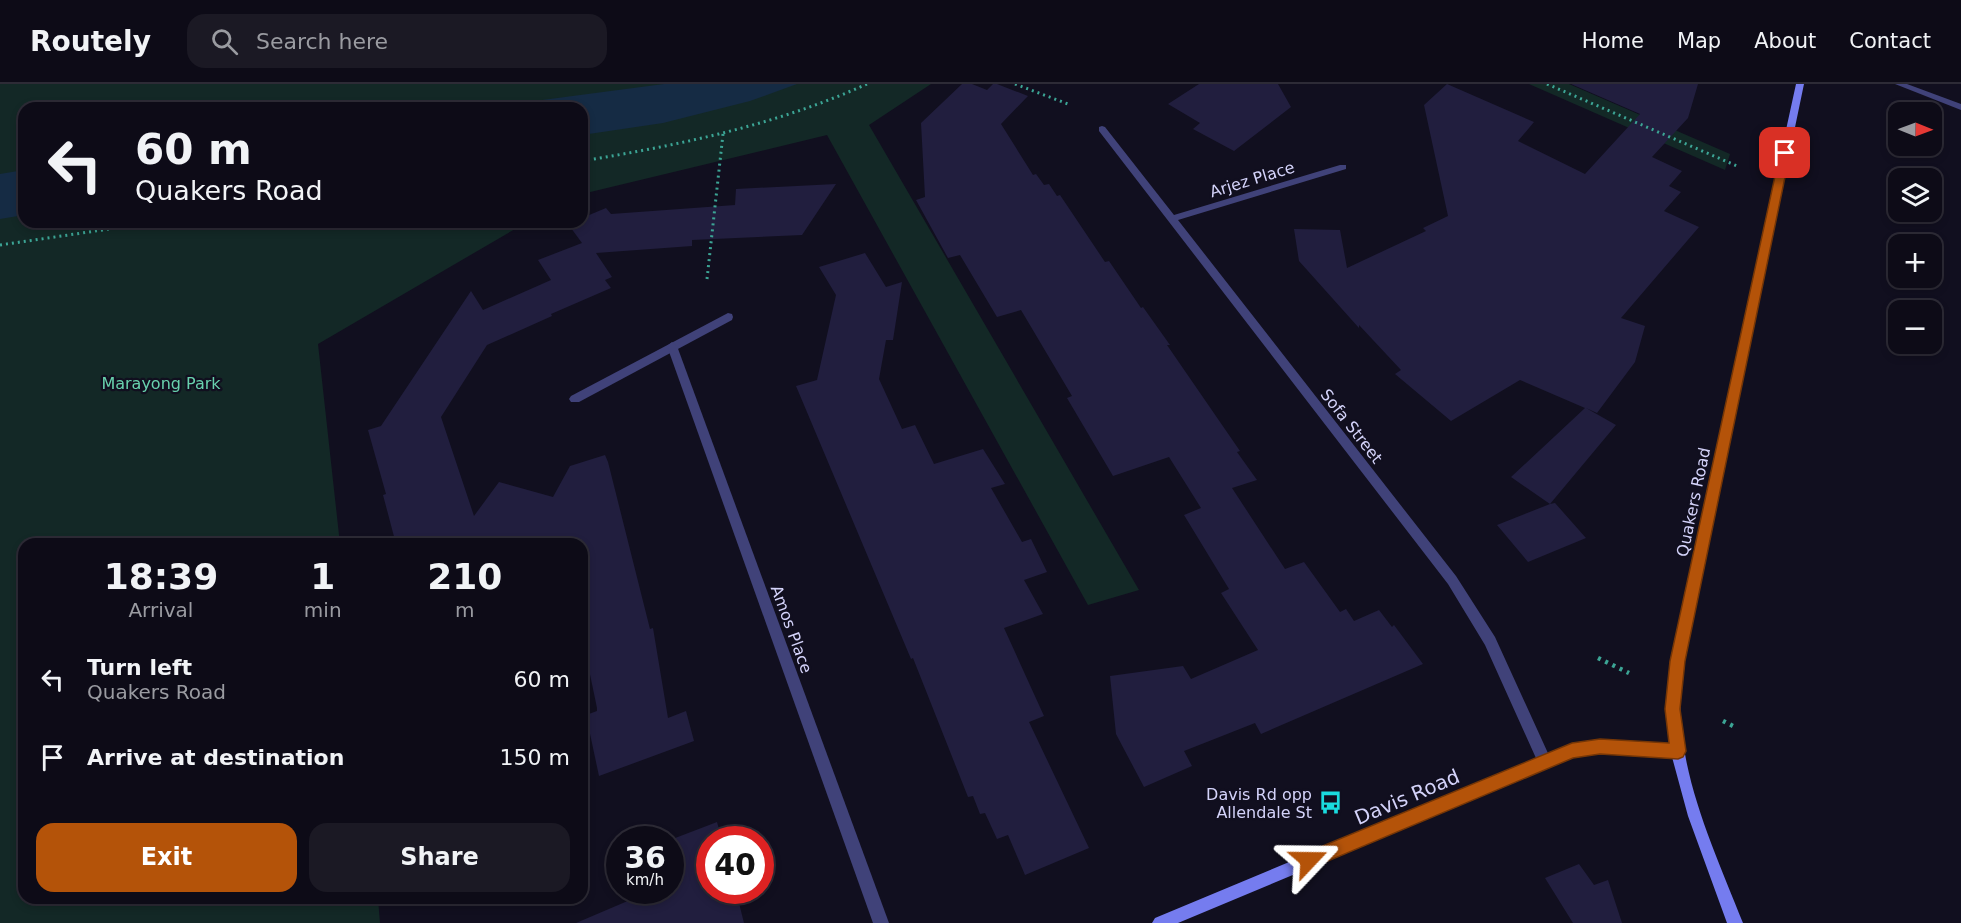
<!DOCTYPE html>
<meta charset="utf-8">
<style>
body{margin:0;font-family:"DejaVu Sans",sans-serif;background:#1b1924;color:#f1f3f6;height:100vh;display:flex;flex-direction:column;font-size:22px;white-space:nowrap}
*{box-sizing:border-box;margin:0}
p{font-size:20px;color:#9a9ba1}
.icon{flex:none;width:33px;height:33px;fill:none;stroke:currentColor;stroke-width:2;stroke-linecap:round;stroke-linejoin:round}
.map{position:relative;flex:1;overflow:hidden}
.drawer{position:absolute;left:18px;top:454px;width:570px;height:366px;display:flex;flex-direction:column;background:#0d0b17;border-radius:18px;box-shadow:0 3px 9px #0003,0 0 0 2px #2d2b36}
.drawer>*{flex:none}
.banner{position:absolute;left:18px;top:18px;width:570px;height:126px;border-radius:18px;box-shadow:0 3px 9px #0003,0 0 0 2px #2d2b36;background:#0d0b17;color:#f1f3f6;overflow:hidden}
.needle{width:39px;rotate:91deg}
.controls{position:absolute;left:1888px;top:18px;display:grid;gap:12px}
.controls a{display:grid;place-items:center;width:54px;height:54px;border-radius:12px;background:#0d0b17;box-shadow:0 3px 9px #0003,0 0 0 2px #2d2b36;font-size:30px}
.speed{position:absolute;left:606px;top:742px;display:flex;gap:12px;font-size:30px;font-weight:700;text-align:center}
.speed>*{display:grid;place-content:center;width:78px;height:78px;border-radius:50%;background:#0d0b17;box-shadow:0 3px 9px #0003,0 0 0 2px #2d2b36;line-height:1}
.speed small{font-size:15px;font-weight:400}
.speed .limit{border:9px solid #d22;background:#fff;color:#111}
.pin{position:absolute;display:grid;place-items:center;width:51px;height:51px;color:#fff;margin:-26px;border-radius:12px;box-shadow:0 3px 9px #0006}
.me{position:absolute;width:66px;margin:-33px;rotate:67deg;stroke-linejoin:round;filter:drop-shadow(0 0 4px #0008)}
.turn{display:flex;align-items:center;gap:21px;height:126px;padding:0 18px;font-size:27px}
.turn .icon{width:78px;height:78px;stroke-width:2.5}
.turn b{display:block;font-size:42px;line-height:51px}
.eta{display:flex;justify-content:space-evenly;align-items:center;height:102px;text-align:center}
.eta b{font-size:36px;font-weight:800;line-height:42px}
.button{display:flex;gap:12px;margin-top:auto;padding:12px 18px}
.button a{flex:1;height:69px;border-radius:18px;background:#b45309;color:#fff;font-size:24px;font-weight:800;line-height:69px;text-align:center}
.button a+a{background:#1b1924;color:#f1f3f6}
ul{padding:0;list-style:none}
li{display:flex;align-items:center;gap:18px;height:78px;padding:0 18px}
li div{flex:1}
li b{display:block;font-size:22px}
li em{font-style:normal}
header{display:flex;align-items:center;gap:36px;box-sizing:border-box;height:84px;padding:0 30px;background:#0d0b17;border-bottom:2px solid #2d2b36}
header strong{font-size:28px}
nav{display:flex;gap:33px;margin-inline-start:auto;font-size:21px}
.search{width:420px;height:54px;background:#1b1924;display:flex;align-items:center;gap:15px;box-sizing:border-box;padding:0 21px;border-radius:18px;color:#9a9ba1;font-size:22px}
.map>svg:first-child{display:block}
.green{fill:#132826}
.water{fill:#152b44}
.building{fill:#211e3e}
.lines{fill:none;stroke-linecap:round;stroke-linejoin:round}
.path-far1{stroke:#3ca595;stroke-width:3;stroke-dasharray:2 4;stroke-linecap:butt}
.path{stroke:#3ca595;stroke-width:4.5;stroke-dasharray:3 5;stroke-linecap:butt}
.lane{fill:#404279;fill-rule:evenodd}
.street{fill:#404279;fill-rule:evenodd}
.secondary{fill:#757cef;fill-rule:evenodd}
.route{fill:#b45309;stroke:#753606;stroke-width:1.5}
.labels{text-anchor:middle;stroke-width:4.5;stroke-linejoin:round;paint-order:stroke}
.street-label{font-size:16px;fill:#d4d3fa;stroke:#110f1f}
.park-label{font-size:16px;fill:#68d1ad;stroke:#110f1f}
.poi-label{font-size:16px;fill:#d4d3fa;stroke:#110f1f;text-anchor:end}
.near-street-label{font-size:20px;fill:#d4d3fa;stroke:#110f1f}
</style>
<header>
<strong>Routely</strong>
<div class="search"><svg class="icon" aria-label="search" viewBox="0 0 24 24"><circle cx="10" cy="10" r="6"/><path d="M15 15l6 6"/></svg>Search here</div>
<nav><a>Home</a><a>Map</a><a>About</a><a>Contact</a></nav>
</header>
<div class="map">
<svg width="1961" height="839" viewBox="0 0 1961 839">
<rect width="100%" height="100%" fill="#110f1f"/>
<g class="green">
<polygon points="0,0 931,0 869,41 1139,506 1088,521 827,51 582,110 582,24 24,24 24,138 527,138 318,260 340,460 24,460 24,814 378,815 380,839 0,839"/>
<polygon points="1529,0 1569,0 1730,70 1725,86"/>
</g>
<g class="water">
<polygon points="664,0 797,0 750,17 663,39 582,51 582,24 482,24"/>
<polygon points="24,86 24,131 0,135 0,90"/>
</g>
<g class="building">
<polygon points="962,0 972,0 987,6 993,0 997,0 1028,12 1001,40 1033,91 1036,90 1044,101 1049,100 1057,112 1060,111 1105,178 1109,177 1141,224 1143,223 1170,261 1167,261 1240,367 1237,368 1257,396 1232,404 1285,485 1304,478 1340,528 1346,525 1354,537 1379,526 1392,543 1394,541 1423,580 1261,650 1255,639 1184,667 1192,682 1144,703 1116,650 1110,592 1183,582 1191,595 1258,566 1221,509 1229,505 1184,431 1201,424 1169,373 1113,392 1067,314 1072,312 1021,226 997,233 960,171 948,174 916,116 925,113 921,39"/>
<polygon points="1199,0 1278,0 1291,23 1234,67 1193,45 1200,39 1168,20"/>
<polygon points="1447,0 1534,38 1518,57 1585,90 1640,30 1571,0 1698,0 1688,34 1652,73 1682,87 1669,102 1681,108 1664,127 1699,143 1621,234 1645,242 1635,278 1597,329 1586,324 1616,341 1550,420 1555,419 1586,454 1528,478 1497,441 1550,420 1511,393 1585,324 1520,296 1451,337 1395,290 1401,286 1359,241 1359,244 1299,177 1294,145 1340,146 1347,184 1426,147 1423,144 1448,132 1424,21"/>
<polygon points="836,100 802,151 692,156 692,162 596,169 612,193 605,196 611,204 551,230 552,232 487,261 441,333 474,432 499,398 553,413 570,382 605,371 608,378 650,545 653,544 668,634 686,627 694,657 599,692 586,631 597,627 597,624 582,552 582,460 526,460 508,455 504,460 396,460 383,411 386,410 368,346 381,342 471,207 483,226 551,196 538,176 582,159 568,140 582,138 582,134 606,124 611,130 735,121 736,105"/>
<polygon points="865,169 886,203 902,198 893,256 886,256 879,295 902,345 915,341 934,380 983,365 1005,400 991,404 1022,458 1031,455 1047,488 1024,496 1043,530 1004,544 1044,632 1029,638 1089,764 1025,791 1008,751 997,755 985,729 980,730 973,712 968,713 913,574 911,575 796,302 817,296 836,211 819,183"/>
<polygon points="717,738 722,756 710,756 710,807 736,807 744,839 576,839 637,813 635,807 670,807 670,756"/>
<polygon points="1579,780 1594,801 1608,796 1622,839 1573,839 1545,794"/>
</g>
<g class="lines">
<g class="path-far1">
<polyline points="1015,0 1068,20"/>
<polyline points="1547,0 1737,82"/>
<path d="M582,77C680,61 776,41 867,0"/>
<polyline points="0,161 157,138"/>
<polyline points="707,195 723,50"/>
</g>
<g class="path">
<polyline points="1598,574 1629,589"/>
<polyline points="1723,637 1735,643"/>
</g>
<polygon class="lane" points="728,229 732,230 733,233 732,236 579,318 571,318 569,315 571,312"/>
<g class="street">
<polygon points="1895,0 1907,0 1961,20 1961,26"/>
<polygon points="1102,42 1105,43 1174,131 1340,81 1346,81 1346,85 1178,136 1456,492 1495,553 1552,678 1550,683 1545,685 1540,683 1485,561 1448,500 1099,47 1099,43"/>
<polygon points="672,258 677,262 889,839 873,839 667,262"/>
</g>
<path class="secondary" d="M1796,0H1804L1684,577C1682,602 1678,626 1682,651C1690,716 1719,778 1743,839H1727L1688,732L1672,673L1600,669L1573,674L1178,839H1152L1155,834L1572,660L1600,655L1669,660L1666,623L1670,577Z"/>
</g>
<polygon class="route" points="1785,66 1790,69 1685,577 1680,625 1686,667 1683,673 1678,675 1600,670 1573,674 1309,785 1303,782 1301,776 1303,770 1572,659 1600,655 1669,659 1665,625 1670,577 1780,69"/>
<defs>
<symbol id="bus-bare" viewBox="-9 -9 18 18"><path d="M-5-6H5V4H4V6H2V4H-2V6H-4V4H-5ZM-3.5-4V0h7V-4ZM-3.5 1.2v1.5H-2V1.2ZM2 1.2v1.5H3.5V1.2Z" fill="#1adbde" stroke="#110f1f" stroke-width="2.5" paint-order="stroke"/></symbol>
</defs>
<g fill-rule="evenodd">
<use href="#bus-bare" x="1314" y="702" width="33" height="33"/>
</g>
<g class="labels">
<g class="street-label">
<text transform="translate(1252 95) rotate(-17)" y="6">Arjez Place</text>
<text transform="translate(1352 342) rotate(52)" y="6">Sofa Street</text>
<text transform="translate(1693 418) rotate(-78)" y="6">Quakers Road</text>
<text transform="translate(792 545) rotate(70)" y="6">Amos Place</text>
</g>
<g class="park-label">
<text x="161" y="305">Marayong Park</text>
</g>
<g class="poi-label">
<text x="1312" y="716">Davis Rd opp<tspan x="1312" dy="18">Allendale St</tspan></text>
</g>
<g class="near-street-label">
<text transform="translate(1407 713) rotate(-23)" y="7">Davis Road</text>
</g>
</g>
</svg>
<div class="controls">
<a><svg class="needle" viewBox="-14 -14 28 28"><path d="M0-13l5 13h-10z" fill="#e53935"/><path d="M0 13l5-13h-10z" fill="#9a9ba1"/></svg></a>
<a><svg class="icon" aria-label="layers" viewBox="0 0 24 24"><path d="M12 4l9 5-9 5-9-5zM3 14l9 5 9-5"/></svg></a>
<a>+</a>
<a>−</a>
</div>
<div class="speed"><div>36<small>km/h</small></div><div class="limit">40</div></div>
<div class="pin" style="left:1785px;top:69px;background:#d93025"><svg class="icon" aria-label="arrive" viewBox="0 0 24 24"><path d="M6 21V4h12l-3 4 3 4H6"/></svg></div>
<svg class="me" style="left:1309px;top:776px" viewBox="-20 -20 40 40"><path d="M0-17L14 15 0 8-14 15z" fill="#b45309" stroke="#fff" stroke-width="4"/></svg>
<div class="banner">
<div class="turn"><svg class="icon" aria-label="left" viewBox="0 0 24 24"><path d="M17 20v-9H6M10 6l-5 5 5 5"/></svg><div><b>60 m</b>Quakers Road</div></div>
</div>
<section class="drawer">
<div class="eta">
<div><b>18:39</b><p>Arrival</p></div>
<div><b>1</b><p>min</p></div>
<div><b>210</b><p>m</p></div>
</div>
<ul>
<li><svg class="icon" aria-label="left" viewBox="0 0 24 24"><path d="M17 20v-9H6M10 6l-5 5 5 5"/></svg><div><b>Turn left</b><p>Quakers Road</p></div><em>60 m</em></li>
<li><svg class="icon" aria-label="arrive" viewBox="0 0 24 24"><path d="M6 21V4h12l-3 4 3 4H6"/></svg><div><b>Arrive at destination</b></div><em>150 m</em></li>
</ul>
<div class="button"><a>Exit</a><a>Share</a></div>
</section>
</div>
